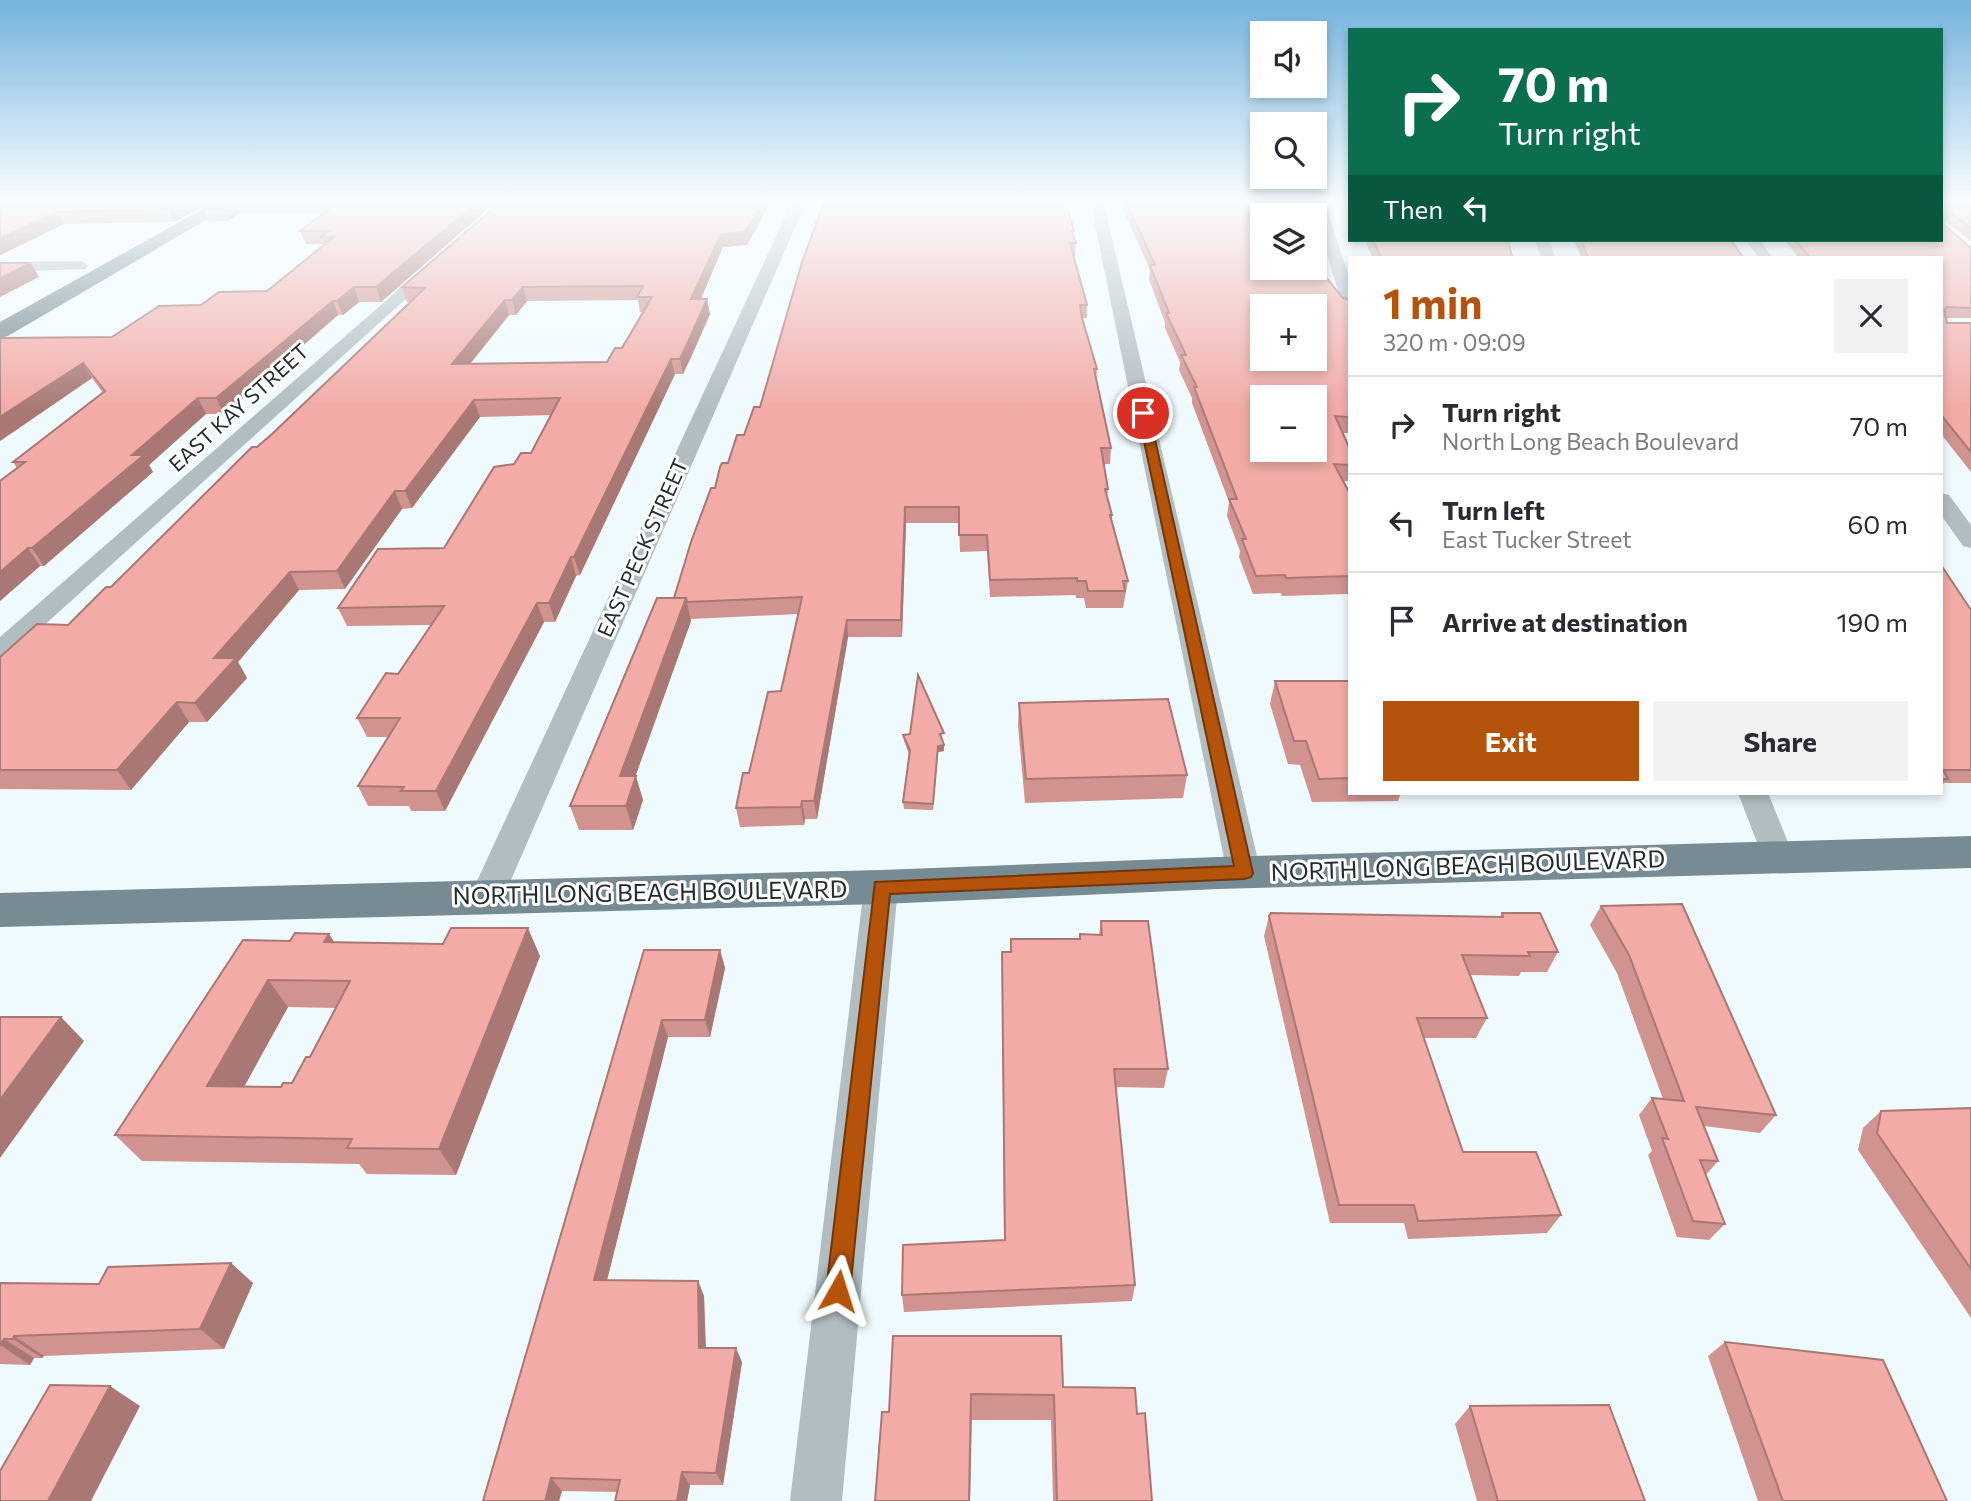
<!DOCTYPE html>
<meta charset="utf-8">
<style>
body{margin:0;font-family:Commissioner,sans-serif;background:#f2f2f3;color:#2b2b33;height:100vh;display:flex;flex-direction:column;font-size:26px;white-space:nowrap}
*{box-sizing:border-box;margin:0}
p{font-size:23px;color:#7c7c81}
.icon{flex:none;width:38px;height:38px;fill:none;stroke:currentColor;stroke-width:2;stroke-linecap:round;stroke-linejoin:round}
.map{position:relative;flex:1;overflow:hidden}
.panel{position:absolute;left:1348px;top:256px;width:595px;height:539px;display:flex;flex-direction:column;background:#fff;border-radius:0px;box-shadow:0 4px 10px #0003}
.panel>*{flex:none}
.banner{position:absolute;left:1348px;top:28px;width:595px;height:214px;border-radius:0px;box-shadow:0 4px 10px #0003;background:#0b6e4f;color:#fff;overflow:hidden}
.controls{position:absolute;left:1250px;top:21px;display:grid;gap:14px}
.controls a{display:grid;place-items:center;width:77px;height:77px;border-radius:0px;background:#fff;box-shadow:0 4px 10px #0003;font-size:35px}
.pin{position:absolute;display:grid;place-items:center;width:60px;height:60px;color:#fff;margin:-30px;border:4px solid #fff;border-radius:50%;box-shadow:0 2px 7px #0007}
.me{position:absolute;width:77px;margin:-38px;rotate:6deg;stroke-linejoin:round;filter:drop-shadow(0 0 5px #0008)}
.turn{display:flex;align-items:center;gap:24px;height:147px;padding:0 35px;font-size:32px}
.turn .icon{width:91px;height:91px;stroke-width:2.5}
.turn b{display:block;font-size:49px;line-height:60px}
.then{display:flex;align-items:center;height:66px;padding:0 35px;background:#0003;gap:14px;font-size:26px}
.round{display:grid;place-items:center;flex:none;width:74px;height:74px;border-radius:0px;background:#f2f2f3}
.headline{display:flex;align-items:center;justify-content:space-between;height:119px;padding:0 35px}
h1{font-size:42px;font-weight:700;line-height:52px;color:#b45309}
.primary-button{display:flex;gap:14px;margin-top:auto;padding:14px 35px}
.primary-button a{flex:1;height:80px;border-radius:0px;background:#b45309;color:#fff;font-size:28px;font-weight:700;line-height:80px;text-align:center}
.primary-button a+a{background:#f2f2f3;color:#2b2b33}
ul{padding:0;list-style:none}
li{display:flex;align-items:center;gap:21px;height:98px;padding:0 35px;border-top:2px solid #e1e1e2}
li div{flex:1}
li b{display:block;font-size:26px}
li em{font-style:normal}
.map>svg:first-child{display:block}
.lines{fill:none;stroke-linecap:round;stroke-linejoin:round}
.minor{fill:#b1bdc1;fill-rule:evenodd}
.primary{fill:#768b93;fill-rule:evenodd}
.wall{fill:#d0938f;fill-rule:evenodd}
.shaded-wall{fill:#a97874}
.building{fill:#f2aba6;stroke:#a97874;stroke-width:2;fill-rule:evenodd}
.route{fill:#b45309;stroke:#753606;stroke-width:2}
.labels{text-anchor:middle;stroke-width:6;stroke-linejoin:round;paint-order:stroke}
.far-street-label{font-size:21px;fill:#232d31;stroke:#fff}
.street-label{font-size:24px;fill:#232d31;stroke:#fff}
</style>
<div class="map">
<svg width="1971" height="1501" viewBox="0 0 1971 1501">
<rect width="100%" height="100%" fill="#effafe"/>
<g class="lines">
<g class="minor">
<polygon points="793,200 807,200 504,896 499,905 487,909 475,905 470,896"/>
<polygon points="1090,200 1103,200 1261,873 1256,882 1244,886 1232,882 1227,873"/>
<polygon points="1311,200 1324,200 1349,277 1349,306 1341,301"/>
<polygon points="1535,240 1549,240 1555,257 1541,257"/>
<polygon points="1746,240 1760,240 1772,257 1758,257"/>
<polygon points="80,261 85,263 88,266 85,269 0,272 0,262"/>
<polygon points="433,262 438,264 441,267 438,270 9,657 0,659 0,637 428,264"/>
<polygon points="1941,493 1949,495 1971,525 1971,548 1963,546 1941,515"/>
<polygon points="1738,793 1768,793 1794,857 1790,866 1778,869 1766,866"/>
<polygon points="881,874 893,878 898,887 842,1501 790,1501 864,887 869,878"/>
</g>
<g class="primary">
<polygon points="219,200 240,200 8,336 0,338 0,322"/>
<polygon points="1971,836 1971,868 1218,889 881,904 0,927 0,893 881,870 1218,857"/>
</g>
</g>
<g class="wall">
<polygon points="0,200 215,200 174,222 64,224 0,255"/>
<polygon points="218,200 498,200 381,302 359,302 343,315 338,315 224,414 206,414 149,465 153,472 44,566 40,566 0,601 17,468 13,462 103,393 92,378 0,441 112,337 201,305 267,291 324,244 306,244 300,231 323,214 239,214 228,221 208,222 203,209"/>
<path d="M503,200L747,245L723,247L701,299L710,314L691,358L683,374H675L580,575L576,576L555,622H544L445,811H411L409,806H368L358,786L388,737H367L357,718L398,674L431,625L347,626L338,608L444,548L514,464L531,453L551,415L480,417L412,508L402,509L345,589L299,590L238,662L247,678L207,722H189L131,790L0,789V657L68,625L111,587L410,302H407L402,287ZM638,300L640,312H643L622,348L607,362L470,364L509,315H516L527,301Z"/>
<polygon points="1119,200 1296,200 1294,212 1262,215 1343,298 1349,299 1349,433 1343,433 1349,447 1349,481 1344,481 1349,492 1349,594 1282,596 1281,593 1253,594 1239,557 1240,551 1227,516 1229,502 1192,403 1192,398 1179,370 1180,362 1165,328 1165,323 1149,279 1150,270"/>
<polygon points="1941,200 1971,200 1971,241 1944,220 1944,225 1971,248 1971,318 1946,318 1947,323 1971,323 1971,472 1941,434 1941,257 1798,257 1786,242 1782,240 1941,240"/>
<polygon points="1074,231 1074,238 1076,243 1075,256 1074,256 1087,305 1087,318 1082,318 1097,369 1096,380 1111,448 1110,464 1104,464 1108,489 1107,497 1112,515 1112,522 1128,581 1123,608 1086,608 1084,598 1076,598 1076,595 990,597 987,551 960,552 959,523 906,523 902,637 848,637 817,819 805,819 804,825 740,827 736,808 781,691 798,614 691,619 691,621 635,776 643,800 633,830 579,830 570,806 674,598 715,488 760,407 802,262"/>
<polygon points="1365,240 1508,240 1512,257 1372,257"/>
<polygon points="1574,240 1731,240 1743,257 1581,257"/>
<polygon points="1941,565 1971,610 1971,783 1944,783 1941,788"/>
<polygon points="1275,681 1349,681 1349,793 1401,793 1398,801 1312,802 1300,765 1288,764 1270,704"/>
<polygon points="1019,703 1187,775 1183,798 1025,803 1018,726"/>
<polygon points="903,735 944,739 942,740 944,751 938,752 933,810 904,809 903,802 909,754 904,741"/>
<polygon points="1886,793 1917,793 1887,794"/>
<polygon points="1601,906 1776,1115 1760,1133 1704,1126 1718,1161 1706,1175 1725,1224 1709,1240 1677,1237 1648,1155 1652,1151 1639,1115 1652,1098 1663,1099 1617,973 1590,925"/>
<polygon points="1502,913 1558,952 1547,972 1521,972 1519,976 1470,975 1487,1018 1476,1038 1424,1038 1463,1152 1561,1215 1547,1233 1408,1239 1404,1223 1330,1223 1264,936 1269,916 1500,917"/>
<polygon points="1101,921 1168,1069 1164,1088 1116,1087 1135,1285 1132,1301 904,1312 902,1295 1004,1240 1002,971 1079,939 1080,934 1099,935"/>
<path d="M329,934L334,942L540,956L456,1175L367,1174L359,1164L142,1161L115,1135L290,941ZM288,1007L336,1008L310,1057L292,1083L281,1087H244Z"/>
<polygon points="644,950 720,950 725,968 710,1037 668,1037 607,1280 698,1281 704,1296 706,1348 742,1362 723,1485 690,1485 687,1501 615,1501 617,1492 562,1491 559,1501 483,1501"/>
<polygon points="1971,1108 1971,1318 1858,1150 1863,1128 1881,1111"/>
<polygon points="0,1283 253,1283 224,1349 44,1356 42,1358 34,1358 30,1365 0,1364"/>
<polygon points="893,1336 1063,1387 1137,1414 1152,1501 1053,1501 1051,1420 972,1420 970,1501 875,1501 889,1412"/>
<polygon points="1725,1342 1947,1501 1758,1501 1708,1356"/>
<polygon points="1470,1406 1645,1501 1477,1501 1455,1424"/>
</g>
<g class="shaded-wall">
<polygon points="186,200 215,200 174,222 168,209"/>
<polygon points="480,200 498,200 381,302 376,287"/>
<polygon points="764,200 772,200 747,245 723,247 694,314 691,299 721,234"/>
<polygon points="234,202 239,214 228,221 223,209"/>
<polygon points="57,212 64,224 0,255 0,238"/>
<polygon points="31,263 39,277 0,297 0,278"/>
<polygon points="354,287 359,302 343,315 337,301"/>
<polygon points="523,287 527,301 516,315 512,300"/>
<polygon points="707,299 710,314 683,374 680,359"/>
<polygon points="505,300 509,315 457,380 452,364"/>
<polygon points="333,301 338,315 224,414 216,398"/>
<polygon points="671,359 675,374 580,575 574,557"/>
<polygon points="83,363 92,378 0,441 0,417"/>
<polygon points="198,398 206,414 149,465 153,472 44,566 32,548 132,455"/>
<polygon points="474,400 480,417 412,508 405,491"/>
<polygon points="395,491 402,509 345,589 337,571"/>
<polygon points="905,507 906,523 902,637 901,620"/>
<polygon points="28,548 40,566 0,601 0,572"/>
<polygon points="571,557 576,576 555,622 549,603"/>
<polygon points="290,572 299,590 238,662 247,678 207,722 195,703 214,658"/>
<polygon points="686,598 691,621 627,800 620,776"/>
<polygon points="537,603 544,622 445,811 436,791"/>
<polygon points="847,620 848,637 817,819 814,801"/>
<polygon points="177,702 189,722 131,790 117,770"/>
<polygon points="944,745 944,751 938,752 933,810 938,746"/>
<polygon points="636,776 643,800 633,830 626,806"/>
<polygon points="802,801 805,819 804,825 801,807"/>
<polygon points="528,928 540,956 456,1175 439,1149"/>
<polygon points="329,934 346,961 324,942"/>
<polygon points="720,950 725,968 710,1037 705,1020"/>
<polygon points="268,980 288,1007 230,1112 207,1086"/>
<polygon points="61,1017 84,1041 0,1158 0,1100"/>
<polygon points="662,1020 668,1037 603,1296 594,1280"/>
<polygon points="231,1263 253,1283 224,1349 200,1329"/>
<polygon points="698,1281 704,1296 706,1362 699,1348"/>
<polygon points="14,1336 44,1356 42,1358 13,1339"/>
<polygon points="4,1339 34,1358 30,1365 0,1345"/>
<polygon points="736,1348 742,1362 723,1485 716,1473"/>
<polygon points="110,1386 140,1406 91,1501 48,1501"/>
<polygon points="971,1394 970,1501 969,1501"/>
<polygon points="682,1472 690,1485 687,1501 677,1501"/>
<polygon points="551,1478 562,1491 559,1501 545,1501"/>
</g>
<g class="building">
<polygon points="0,200 186,200 168,209 57,212 0,238"/>
<polygon points="218,200 480,200 376,287 354,287 337,301 333,301 216,398 198,398 132,455 144,455 32,548 28,548 0,572 0,481 25,462 13,462 105,391 83,363 0,417 0,338 112,337 159,306 201,305 219,292 267,291 334,237 321,237 328,231 300,231 340,201 234,202 223,209 203,209"/>
<path d="M503,200H764L745,232L721,234L691,299H707L688,342L680,359H671L574,557H571L549,603H537L436,791H401L404,787L358,786L400,718H357L386,673L398,674L444,606L338,608L378,549L444,548L494,467L514,464L521,453H531L560,398L474,400L405,491H395L337,571L290,572L214,658H236L195,703L177,702L117,770H0V657L37,624L68,625L106,587H111L252,447H257L272,434L425,288L402,287ZM643,286L637,297H652L622,348H615L607,362L452,364L505,300H512L523,287Z"/>
<polygon points="825,200 1065,200 1074,231 1072,231 1076,243 1070,243 1087,305 1080,305 1082,318 1097,369 1094,369 1111,448 1101,448 1108,489 1105,489 1112,515 1110,515 1128,581 1123,581 1125,591 1088,591 1086,581 1077,581 1077,578 990,580 987,535 959,535 959,507 905,507 901,620 847,620 814,801 802,801 801,807 736,808 743,773 749,773 768,692 781,691 802,597 687,602 686,598 674,598 691,542 711,488 715,488 720,467 722,463 728,463 737,435 744,435 754,407 760,407 802,262"/>
<path d="M1125,200H1296H1283L1296,215H1262V268H1314V263L1343,298L1349,299V417L1335,416L1349,447V465L1334,464L1349,492V576L1286,578L1285,575L1256,576L1242,539H1246L1229,499H1237L1194,387H1197L1181,355H1186L1166,313H1169L1150,265H1155ZM1262,306H1314V359H1262ZM1262,397H1314V450H1262Z"/>
<polygon points="1941,200 1971,200 1971,228 1947,210 1944,211 1944,225 1971,248 1971,308 1947,307 1944,310 1947,323 1971,323 1971,452 1941,415 1941,257 1810,257 1795,240 1941,240"/>
<polygon points="1373,240 1508,240 1512,257 1381,257"/>
<polygon points="1581,240 1731,240 1743,257 1588,257"/>
<polygon points="0,263 31,263 0,278"/>
<polygon points="1941,565 1971,610 1971,770 1943,770 1948,779 1941,779"/>
<polygon points="657,598 686,598 620,776 636,776 626,806 570,806"/>
<polygon points="918,675 944,733 940,734 944,745 938,746 933,804 903,802 910,750 903,735 910,734"/>
<polygon points="1275,681 1349,681 1349,778 1319,779 1306,741 1294,741"/>
<polygon points="1168,699 1187,775 1026,779 1019,703"/>
<polygon points="1682,904 1776,1115 1696,1107 1718,1161 1700,1160 1725,1224 1693,1221 1662,1138 1668,1139 1652,1098 1684,1101 1629,955 1601,906"/>
<polygon points="1271,913 1503,917 1502,913 1540,913 1558,952 1528,952 1530,956 1462,955 1487,1018 1417,1018 1463,1152 1536,1152 1561,1215 1418,1221 1414,1205 1339,1205 1269,916"/>
<polygon points="1101,921 1148,921 1168,1069 1114,1069 1135,1285 902,1295 903,1245 1005,1240 1002,952 1011,952 1011,939 1080,939 1080,934 1102,935"/>
<path d="M451,928H528L439,1149L347,1148L352,1139L115,1135L243,940L290,941L295,933L329,934L324,942L443,944ZM268,980L350,981L310,1057H306L292,1083H283L281,1087L207,1086Z"/>
<polygon points="644,950 720,950 705,1020 662,1020 594,1280 698,1281 699,1348 736,1348 716,1473 682,1472 677,1501 615,1501 620,1480 551,1478 545,1501 483,1501"/>
<polygon points="0,1017 61,1017 0,1100"/>
<polygon points="1971,1108 1971,1269 1877,1133 1881,1111"/>
<polygon points="231,1263 200,1329 14,1336 13,1339 4,1339 0,1345 0,1283 99,1284 108,1267"/>
<polygon points="893,1336 1061,1336 1063,1387 1135,1388 1137,1414 1145,1413 1152,1501 1057,1501 1054,1395 971,1394 969,1501 875,1501 882,1412 889,1412"/>
<polygon points="1725,1342 1883,1360 1947,1501 1783,1501"/>
<polygon points="50,1385 110,1386 48,1501 0,1501 0,1471"/>
<polygon points="1609,1405 1645,1501 1498,1501 1470,1406"/>
</g>
<linearGradient id="sky" x2="0" y2="1"><stop stop-color="#74b3dd"/><stop offset="0.49" stop-color="#f8fdff"/><stop offset="1" stop-color="#f8fdff" stop-opacity="0"/></linearGradient>
<rect width="1971" height="410" fill="url(#sky)"/>
<polygon class="route" points="1143,410 1149,413 1253,873 1251,877 1244,879 890,894 850,1291 847,1300 838,1303 829,1300 826,1291 875,882 1234,866 1138,413"/>
<g class="labels">
<g class="far-street-label">
<text transform="translate(239 408) rotate(-42)" y="7">EAST KAY STREET</text>
<text transform="translate(643 548) rotate(-66)" y="7">EAST PECK STREET</text>
</g>
<g class="street-label">
<text transform="translate(1468 866) rotate(-2)" y="8">NORTH LONG BEACH BOULEVARD</text>
<text transform="translate(650 893) rotate(-1)" y="8">NORTH LONG BEACH BOULEVARD</text>
</g>
</g>
</svg>
<div class="controls">
<a><svg class="icon" aria-label="sound" viewBox="0 0 24 24"><path d="M4 9h4l5-4v14l-5-4H4zM17 9q2 3 0 6"/></svg></a>
<a><svg class="icon" aria-label="search" viewBox="0 0 24 24"><circle cx="10" cy="10" r="6"/><path d="M15 15l6 6"/></svg></a>
<a><svg class="icon" aria-label="layers" viewBox="0 0 24 24"><path d="M12 4l9 5-9 5-9-5zM3 14l9 5 9-5"/></svg></a>
<a>+</a>
<a>−</a>
</div>
<div class="pin" style="left:1143px;top:413px;background:#d93025"><svg class="icon" aria-label="arrive" viewBox="0 0 24 24"><path d="M6 21V4h12l-3 4 3 4H6"/></svg></div>
<svg class="me" style="left:838px;top:1291px" viewBox="-20 -20 40 40"><path d="M0-17L14 15 0 8-14 15z" fill="#b45309" stroke="#fff" stroke-width="4"/></svg>
<div class="banner">
<div class="turn"><svg class="icon" aria-label="right" viewBox="0 0 24 24"><path d="M7 20v-9h11M14 6l5 5-5 5"/></svg><div><b>70 m</b>Turn right</div></div>
<div class="then">Then<svg class="icon" aria-label="left" viewBox="0 0 24 24"><path d="M17 20v-9H6M10 6l-5 5 5 5"/></svg></div>
</div>
<section class="panel">
<div class="headline"><div><h1>1 min</h1><p>320 m · 09:09</p></div><a class="round"><svg class="icon" aria-label="close" viewBox="0 0 24 24"><path d="M6 6l12 12M18 6L6 18"/></svg></a></div>
<ul>
<li><svg class="icon" aria-label="right" viewBox="0 0 24 24"><path d="M7 20v-9h11M14 6l5 5-5 5"/></svg><div><b>Turn right</b><p>North Long Beach Boulevard</p></div><em>70 m</em></li>
<li><svg class="icon" aria-label="left" viewBox="0 0 24 24"><path d="M17 20v-9H6M10 6l-5 5 5 5"/></svg><div><b>Turn left</b><p>East Tucker Street</p></div><em>60 m</em></li>
<li><svg class="icon" aria-label="arrive" viewBox="0 0 24 24"><path d="M6 21V4h12l-3 4 3 4H6"/></svg><div><b>Arrive at destination</b></div><em>190 m</em></li>
</ul>
<div class="primary-button"><a>Exit</a><a>Share</a></div>
</section>
</div>
